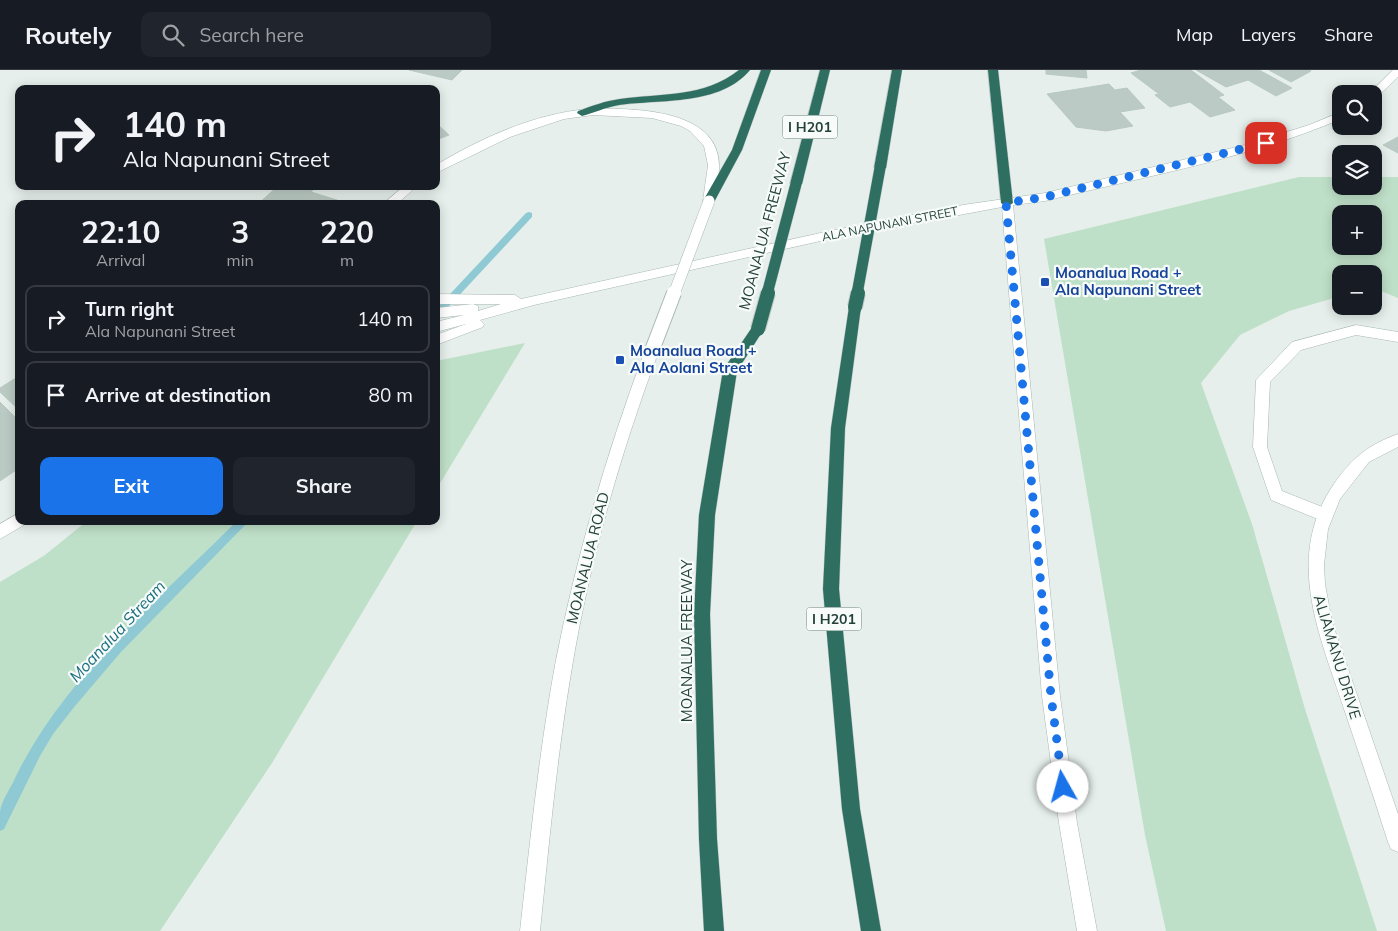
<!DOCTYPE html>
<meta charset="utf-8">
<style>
body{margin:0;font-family:Mulish,sans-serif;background:#20242c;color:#f1f3f6;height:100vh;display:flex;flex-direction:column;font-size:19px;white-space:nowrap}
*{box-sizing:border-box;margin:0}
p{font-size:16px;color:#9ea1a6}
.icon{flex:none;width:28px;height:28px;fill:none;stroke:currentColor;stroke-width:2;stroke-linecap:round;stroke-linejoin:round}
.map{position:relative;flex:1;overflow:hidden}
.side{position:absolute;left:15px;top:130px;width:425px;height:325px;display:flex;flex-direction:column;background:#171b24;border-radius:10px;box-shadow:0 2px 12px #0003}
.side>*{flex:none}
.hud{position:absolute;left:15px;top:15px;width:425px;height:105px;border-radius:10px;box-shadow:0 2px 12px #0003;background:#171b24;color:#f1f3f6;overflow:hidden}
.fabs{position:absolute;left:1332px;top:15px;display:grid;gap:10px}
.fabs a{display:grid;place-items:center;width:50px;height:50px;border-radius:10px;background:#171b24;box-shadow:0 2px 12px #0003;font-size:25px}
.pin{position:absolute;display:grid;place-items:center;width:42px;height:42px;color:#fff;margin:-21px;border-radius:10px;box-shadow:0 2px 8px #0006}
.me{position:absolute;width:55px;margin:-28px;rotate:353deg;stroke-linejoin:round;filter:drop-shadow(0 0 4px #0008)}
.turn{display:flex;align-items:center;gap:18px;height:105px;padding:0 25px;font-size:22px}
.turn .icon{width:65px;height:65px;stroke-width:2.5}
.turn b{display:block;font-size:35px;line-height:42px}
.eta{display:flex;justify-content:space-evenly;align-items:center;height:85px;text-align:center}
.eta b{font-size:30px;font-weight:700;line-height:35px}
.button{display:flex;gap:10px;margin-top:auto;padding:10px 25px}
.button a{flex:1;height:58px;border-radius:10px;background:#1a73e8;color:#fff;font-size:20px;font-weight:700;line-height:58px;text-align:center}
.button a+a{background:#20242c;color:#f1f3f6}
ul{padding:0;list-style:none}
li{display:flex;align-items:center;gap:15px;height:68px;margin:0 10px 8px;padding:0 15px;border:2px solid #363941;border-radius:10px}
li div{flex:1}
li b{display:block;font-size:19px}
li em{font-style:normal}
header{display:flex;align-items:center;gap:30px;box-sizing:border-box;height:70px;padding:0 25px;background:#171b24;border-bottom:1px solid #363941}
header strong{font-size:24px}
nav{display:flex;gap:28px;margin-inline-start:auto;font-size:18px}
.search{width:350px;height:45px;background:#20242c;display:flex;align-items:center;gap:12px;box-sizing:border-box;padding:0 18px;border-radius:10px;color:#9ea1a6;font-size:19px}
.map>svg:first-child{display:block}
.green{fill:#bfe0c8;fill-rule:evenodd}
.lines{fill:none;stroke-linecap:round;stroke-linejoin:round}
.stream{fill:#8ec9d4;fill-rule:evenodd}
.building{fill:#bbcac4;stroke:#b8c9c2}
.service-casing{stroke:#a8b8b2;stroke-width:1}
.tertiary-casing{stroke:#a8b8b2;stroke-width:1}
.motorway-casing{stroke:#c2cac8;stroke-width:1}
.service{fill:#fff;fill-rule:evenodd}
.tertiary{fill:#fff;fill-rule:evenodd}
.motorway{fill:#2f6f62;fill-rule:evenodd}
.tertiary-bridge-far1-casing{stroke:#a8b8b2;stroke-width:12;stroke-linecap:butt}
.tertiary-bridge-casing{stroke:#a8b8b2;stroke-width:16;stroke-linecap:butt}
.motorway-bridge-far1-casing{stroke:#c2cac8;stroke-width:12;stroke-linecap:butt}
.motorway-bridge-casing{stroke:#c2cac8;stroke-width:16;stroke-linecap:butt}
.tertiary-bridge-far1{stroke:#fff;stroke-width:11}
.tertiary-bridge{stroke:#fff;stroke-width:14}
.motorway-bridge-far1{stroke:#2f6f62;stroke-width:11}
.motorway-bridge{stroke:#2f6f62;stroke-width:14}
.route{stroke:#1a73e8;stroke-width:9;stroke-dasharray:0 16.2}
.transit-dot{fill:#1a4fb4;stroke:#f7fbf9;stroke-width:2}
.labels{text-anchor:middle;stroke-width:4.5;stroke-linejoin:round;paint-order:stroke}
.far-street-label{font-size:12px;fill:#24423a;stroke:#f7fbf9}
.shield{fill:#f7fbf9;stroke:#637a73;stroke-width:1}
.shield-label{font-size:14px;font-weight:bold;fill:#24423a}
.street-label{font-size:15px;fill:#24423a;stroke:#f7fbf9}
.transit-label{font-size:15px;font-weight:bold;fill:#164399;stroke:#f7fbf9;text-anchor:start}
.water-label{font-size:16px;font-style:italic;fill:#1c6f80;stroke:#f7fbf9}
</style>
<header>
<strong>Routely</strong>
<div class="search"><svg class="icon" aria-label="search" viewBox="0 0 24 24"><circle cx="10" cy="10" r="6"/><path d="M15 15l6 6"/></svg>Search here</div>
<nav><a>Map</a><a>Layers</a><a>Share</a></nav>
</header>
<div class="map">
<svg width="1398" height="861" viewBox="0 0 1398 861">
<rect width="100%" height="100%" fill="#e6efeb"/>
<g class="green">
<path d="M1299,107H1341V116H1374V107H1398V228L1374,218V204H1341V226L1289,241L1240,265L1201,313L1252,454L1305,639L1377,861H1166L1145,765L1044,169ZM1341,144H1374V176H1341Z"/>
<polygon points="525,273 436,420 436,291"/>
<polygon points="87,451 417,451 272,693 160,861 0,861 0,512 45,485"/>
</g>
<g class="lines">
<g class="stream">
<polygon points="529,142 532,143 532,147 439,247 436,248 436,239 526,143"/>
<path d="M237,451H249L121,582L75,636L53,664L40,686L4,759L0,761C0,755 0,748 0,742C1,731 11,718 15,708C65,606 158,530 237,451Z"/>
</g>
</g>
<g class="building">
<polygon points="409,0 462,0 452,10"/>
<polygon points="1046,0 1086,0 1087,8 1046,4"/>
<polygon points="1141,0 1191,0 1224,25 1218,27 1235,40 1210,47 1190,32 1170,37 1155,25 1159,24 1131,3"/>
<polygon points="1196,0 1259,0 1292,18 1276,26 1248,10 1226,17"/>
<polygon points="1269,0 1309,0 1311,1 1291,12"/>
<polygon points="1109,14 1115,20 1127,18 1145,38 1120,42 1133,56 1106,61 1076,57 1047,24"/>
<polygon points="436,53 449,65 436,70"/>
<polygon points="1398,67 1398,83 1383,75"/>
<polygon points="278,116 317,116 311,122 340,131 337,134 258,134"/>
<polygon points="19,306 19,340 0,322 0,318"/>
<polygon points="0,332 19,351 19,398 0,411"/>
</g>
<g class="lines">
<defs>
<polygon id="service" points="1356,255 1398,262 1398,272 1356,265 1301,280 1270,312 1267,377 1282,421 1330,440 1333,445 1330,450 1325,452 1271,430 1253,377 1256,310 1292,272"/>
<g id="tertiary">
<polygon points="1393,0 1398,0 1398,7 1378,26 1374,27 1374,24 1369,24"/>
<path d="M587,39C630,38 722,37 719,99C718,110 718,125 713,134H705L703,131L708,95L704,76L690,61L681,56L652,48L593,45L564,49L510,67L436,103V95C481,68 534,44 587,39Z"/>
<path d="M1341,42V49C1250,88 1142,107 1045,131L1013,135L1060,626L1077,753L1097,861H1077L1059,753L1042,626L1002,137L825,170L534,235L480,250L484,254L483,257L436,275V265L466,254L436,262V252L464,245L436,248V238L473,234L478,236V241L501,234H436V224L515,225L521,229L825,162L963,135L1045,123L1245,75L1309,55Z"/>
<polygon points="404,116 417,116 397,134 383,134"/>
<path d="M651,278L656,279L658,283C620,385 590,490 572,597C557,685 549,773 540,861H520C530,772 539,683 555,595C576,488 606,385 644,283L646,279Z"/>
<path d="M1398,364V377L1369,392L1340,429L1328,459L1324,495L1325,514L1332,552L1398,744V782L1391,779L1388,772C1374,728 1359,683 1344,639C1319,563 1283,485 1336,411C1353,387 1370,374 1398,364Z"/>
<polygon points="19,443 19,451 26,451 24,455 0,469 0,454"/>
</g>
<g id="motorway">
<path d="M739,0H750C720,36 661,29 619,35C606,37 594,43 582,46L577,43L578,41C592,36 605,31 620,29C661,23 704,28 739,0Z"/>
<polygon points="761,0 771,0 742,80 713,134 705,134 703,131 732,80"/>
<polygon points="820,0 830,0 802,114 796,118 790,114"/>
<polygon points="892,0 902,0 886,98 880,102 874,98"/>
<polygon points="988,0 998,0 1013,133 1007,137 1001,133"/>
<polygon points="855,232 860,234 861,237 845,358 839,519 860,739 881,861 861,861 842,739 823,519 831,358 849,237 850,234"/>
<polygon points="758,254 763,256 764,259 737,301 715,445 710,544 717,769 724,861 704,861 699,769 694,544 699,445 723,300 753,256"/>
</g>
</defs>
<use href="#service" class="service-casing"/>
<use href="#tertiary" class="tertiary-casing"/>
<use href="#motorway" class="motorway-casing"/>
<use href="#service" class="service"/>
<use href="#tertiary" class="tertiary"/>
<use href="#motorway" class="motorway"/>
<defs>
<polyline id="tertiary-bridge-far1" points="674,224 709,131"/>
<polyline id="tertiary-bridge" points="651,283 674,223"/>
<g id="motorway-bridge-far1">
<polyline points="767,224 796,114"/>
<polyline points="857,224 880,98"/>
</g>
<g id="motorway-bridge">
<polyline points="855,237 858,223"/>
<polyline points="758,259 768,223"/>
</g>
</defs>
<use href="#tertiary-bridge-far1" class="tertiary-bridge-far1-casing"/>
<use href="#tertiary-bridge" class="tertiary-bridge-casing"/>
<use href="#motorway-bridge-far1" class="motorway-bridge-far1-casing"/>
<use href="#motorway-bridge" class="motorway-bridge-casing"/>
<use href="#tertiary-bridge-far1" class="tertiary-bridge-far1"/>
<use href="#tertiary-bridge" class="tertiary-bridge"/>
<use href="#motorway-bridge-far1" class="motorway-bridge-far1"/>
<use href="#motorway-bridge" class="motorway-bridge"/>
</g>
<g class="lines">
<polyline class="route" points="1063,717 1051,626 1006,133 1045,127 1266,73"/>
</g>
<g class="transit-dot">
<rect x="1040" y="207" width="10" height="10" rx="2.5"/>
<rect x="615" y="285" width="10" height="10" rx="2.5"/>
</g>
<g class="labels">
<g class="far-street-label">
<text transform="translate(890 154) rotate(-11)" y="4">ALA NAPUNANI STREET</text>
</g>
<g class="shield">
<rect x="782.5" y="45.5" width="55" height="23" rx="4"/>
<rect x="806.5" y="537.5" width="55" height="23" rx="4"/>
</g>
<g class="shield-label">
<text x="810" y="62">I H201</text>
<text x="834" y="554">I H201</text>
</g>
<g class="street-label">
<text transform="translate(765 161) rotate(-75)" y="5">MOANALUA FREEWAY</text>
<text transform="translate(588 488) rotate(-76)" y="5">MOANALUA ROAD</text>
<text transform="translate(687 571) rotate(-90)" y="5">MOANALUA FREEWAY</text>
<text transform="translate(1337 587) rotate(73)" y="5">ALIAMANU DRIVE</text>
</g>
<g class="transit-label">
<text x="1055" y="208">Moanalua Road +<tspan x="1055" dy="17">Ala Napunani Street</tspan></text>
<text x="630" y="286">Moanalua Road +<tspan x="630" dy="17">Ala Aolani Street</tspan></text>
</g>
<g class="water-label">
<text transform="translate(117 561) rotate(-47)" y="6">Moanalua Stream</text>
</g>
</g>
</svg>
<div class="fabs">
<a><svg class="icon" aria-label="search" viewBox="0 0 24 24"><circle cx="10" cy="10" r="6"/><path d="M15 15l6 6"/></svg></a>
<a><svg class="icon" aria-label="layers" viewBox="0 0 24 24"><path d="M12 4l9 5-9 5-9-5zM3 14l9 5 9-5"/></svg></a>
<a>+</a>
<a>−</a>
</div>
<div class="pin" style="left:1266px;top:73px;background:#d93025"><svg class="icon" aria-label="arrive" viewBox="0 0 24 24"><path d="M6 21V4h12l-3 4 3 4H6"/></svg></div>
<svg class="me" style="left:1063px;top:717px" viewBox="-20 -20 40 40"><circle r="19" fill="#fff"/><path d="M0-13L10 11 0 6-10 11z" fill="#1a73e8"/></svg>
<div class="hud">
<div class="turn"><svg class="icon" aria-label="right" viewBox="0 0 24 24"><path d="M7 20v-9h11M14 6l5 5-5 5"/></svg><div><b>140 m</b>Ala Napunani Street</div></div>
</div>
<section class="side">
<div class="eta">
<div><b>22:10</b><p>Arrival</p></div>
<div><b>3</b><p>min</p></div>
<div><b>220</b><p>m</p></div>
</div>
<ul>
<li><svg class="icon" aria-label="right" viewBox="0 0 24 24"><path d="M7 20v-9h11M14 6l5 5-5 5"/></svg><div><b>Turn right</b><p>Ala Napunani Street</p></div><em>140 m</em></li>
<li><svg class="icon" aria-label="arrive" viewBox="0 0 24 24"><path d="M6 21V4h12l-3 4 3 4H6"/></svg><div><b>Arrive at destination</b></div><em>80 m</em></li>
</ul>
<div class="button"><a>Exit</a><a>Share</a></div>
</section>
</div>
